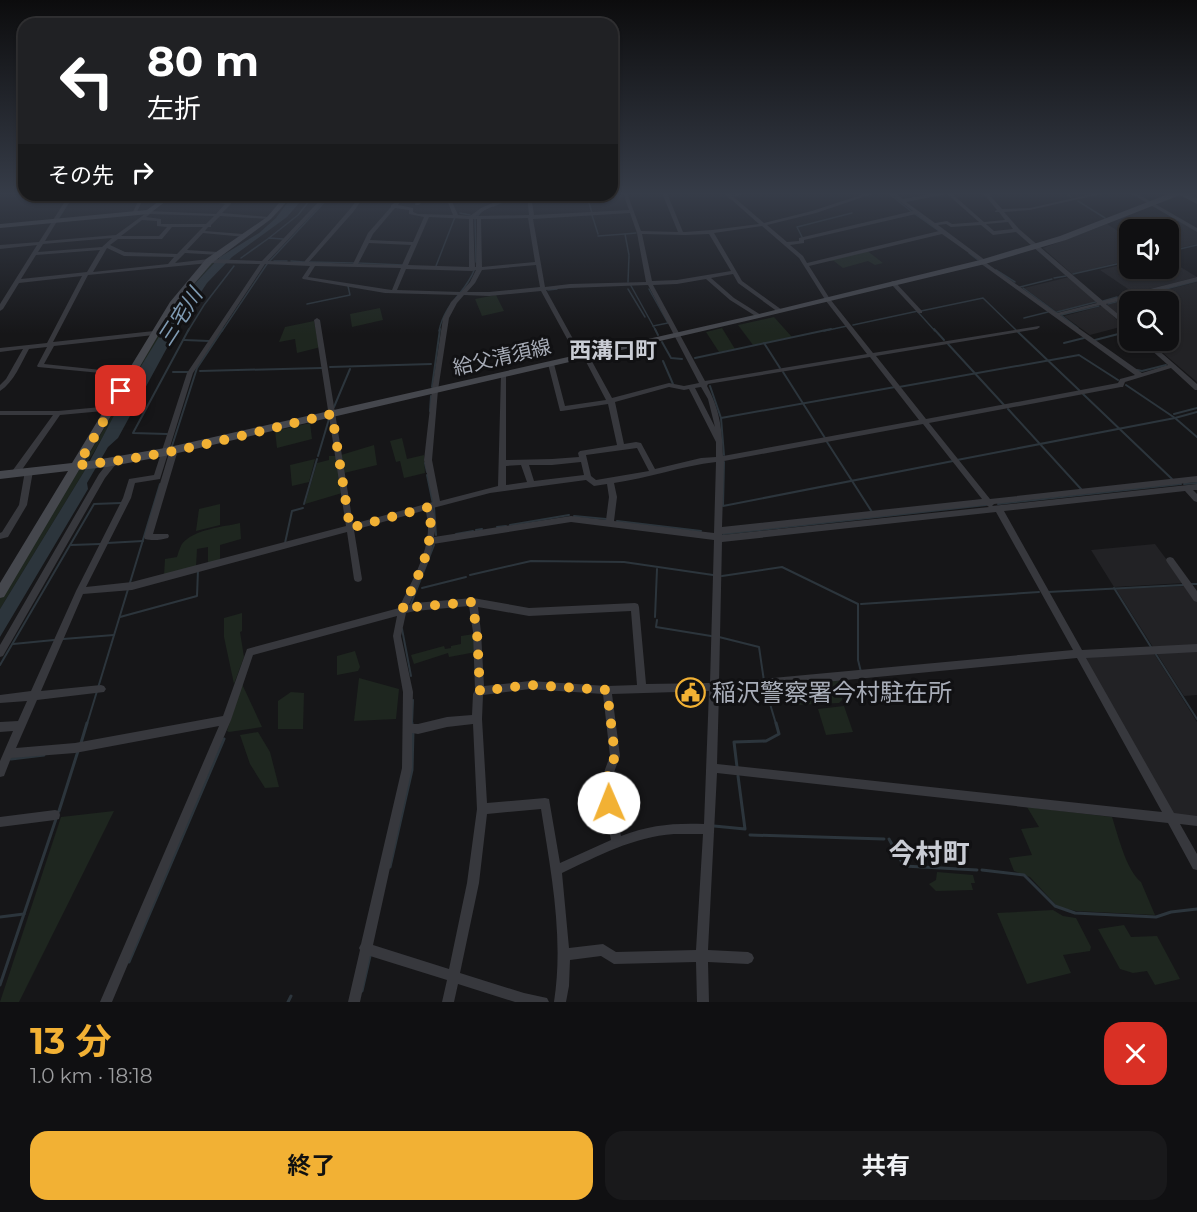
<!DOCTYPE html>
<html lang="ja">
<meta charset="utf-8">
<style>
body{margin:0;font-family:Montserrat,"Noto Sans JP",sans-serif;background:#19191b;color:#f1f3f6;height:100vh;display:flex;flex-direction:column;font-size:22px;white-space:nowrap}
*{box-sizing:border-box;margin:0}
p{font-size:20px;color:#9c9d9f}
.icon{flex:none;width:33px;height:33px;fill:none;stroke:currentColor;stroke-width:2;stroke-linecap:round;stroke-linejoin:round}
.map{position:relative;height:1002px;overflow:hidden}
.drawer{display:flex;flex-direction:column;background:#101012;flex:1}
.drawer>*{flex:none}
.guide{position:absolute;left:18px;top:18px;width:600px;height:183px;border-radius:18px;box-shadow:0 2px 4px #0004,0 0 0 2px #303032;background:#202124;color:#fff;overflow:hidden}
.buttons{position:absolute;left:1119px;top:219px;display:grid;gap:12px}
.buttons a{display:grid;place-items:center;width:60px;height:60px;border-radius:12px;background:#101012;box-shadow:0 2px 4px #0004,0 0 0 2px #303032;font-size:30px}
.pin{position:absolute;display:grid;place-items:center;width:51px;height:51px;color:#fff;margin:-26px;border-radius:12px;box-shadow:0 3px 9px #0006}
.me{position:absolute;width:66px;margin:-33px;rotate:359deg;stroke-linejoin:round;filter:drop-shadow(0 0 4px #0008)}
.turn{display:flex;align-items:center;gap:21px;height:126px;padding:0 30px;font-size:27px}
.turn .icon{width:78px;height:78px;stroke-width:2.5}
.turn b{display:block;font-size:42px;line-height:51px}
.then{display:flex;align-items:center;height:57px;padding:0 30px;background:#0003;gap:12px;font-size:22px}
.round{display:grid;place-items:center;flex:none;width:63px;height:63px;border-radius:18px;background:#19191b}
.summary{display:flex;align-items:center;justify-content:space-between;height:102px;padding:0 30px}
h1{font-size:36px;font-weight:700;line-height:45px;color:#f2b134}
.action{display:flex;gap:12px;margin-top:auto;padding:12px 30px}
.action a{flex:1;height:69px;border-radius:18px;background:#f2b134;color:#111;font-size:24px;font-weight:700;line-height:69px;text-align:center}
.action a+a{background:#19191b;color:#f1f3f6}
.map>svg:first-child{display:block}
.built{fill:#222225}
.green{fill:#1e261f}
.water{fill:#2c353c}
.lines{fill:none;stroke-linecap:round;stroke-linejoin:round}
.stream-far2{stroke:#2c353c;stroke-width:1.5}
.stream-far1{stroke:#2c353c;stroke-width:2}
.stream{stroke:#2c353c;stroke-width:3}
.street{fill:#37383d;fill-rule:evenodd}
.secondary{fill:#45474d;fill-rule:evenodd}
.route{stroke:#f2b134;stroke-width:10;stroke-dasharray:0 18}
.labels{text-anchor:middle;stroke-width:6;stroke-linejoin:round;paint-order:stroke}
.street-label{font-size:20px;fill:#a8adb8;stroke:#111113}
.water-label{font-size:21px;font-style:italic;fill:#7f9bb3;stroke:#111113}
.quarter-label{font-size:22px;font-weight:bold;fill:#c9ccd4;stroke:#111113}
.near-poi-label{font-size:24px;fill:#a8adb8;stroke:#111113;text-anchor:start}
.near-quarter-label{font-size:27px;font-weight:bold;fill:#c9ccd4;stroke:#111113}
</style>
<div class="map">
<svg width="1197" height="1002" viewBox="0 0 1197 1002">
<rect width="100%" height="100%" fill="#161618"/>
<g class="built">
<polygon points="1180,222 1197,231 1197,244 1170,250 1168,230 1145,230"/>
<polygon points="1107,224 1129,238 1129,260 1072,274 1043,248"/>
<polygon points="1169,260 1197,277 1134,293 1100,270 1129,263 1130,268 1168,268"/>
<polygon points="1069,277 1096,302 1057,312 1024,288"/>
<polygon points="1197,282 1197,382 1149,341 1168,340 1168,302 1130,302 1129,324 1107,305"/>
<polygon points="1102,306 1124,326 1090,335 1064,316"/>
<polygon points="1155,544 1184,583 1114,587 1091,550"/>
<polygon points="1186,586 1197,601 1197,645 1153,647 1116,589"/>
<polygon points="1197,650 1197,695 1184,696 1156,652"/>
<polygon points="1153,652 1197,722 1197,817 1171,814 1084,656"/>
</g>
<g class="green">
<polygon points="866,250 883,263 875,265 868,261 843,268 834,261 827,261"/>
<polygon points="211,263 214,263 187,292 176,309 94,452 87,462 84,463 176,304"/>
<polygon points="496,295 504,311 482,316 475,299"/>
<polygon points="380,308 383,320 352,327 350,314"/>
<polygon points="774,317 792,337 753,345 738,325"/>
<polygon points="314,321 319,347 317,348 297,353 295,339 279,342 285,327"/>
<polygon points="722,328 735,349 719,352 706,332"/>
<polygon points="310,423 312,439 277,448 275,431"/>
<polygon points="402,438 407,459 424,455 425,473 404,478 400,461 396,462 390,441"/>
<polygon points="374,445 377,465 344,473 341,455"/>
<polygon points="329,456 337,456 342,493 305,504 317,463 329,460"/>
<polygon points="315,459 309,482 292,486 290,465"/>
<polygon points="80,468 85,470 0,609 0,598"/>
<polygon points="220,504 220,525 196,531 199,509"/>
<path d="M240,523L241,539L220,545V561L208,564V547L197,549L196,567L164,576L165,559L177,557C178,554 180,547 182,544C194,529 223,527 240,523Z"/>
<polygon points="242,613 242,631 240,632 244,657 234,684 224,637 224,618"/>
<polygon points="474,634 476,652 449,657 448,653 414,664 411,655 444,646 445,649 451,648 451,646 461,644 461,636"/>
<polygon points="355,651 360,667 358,671 337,675 337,656"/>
<polygon points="359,678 399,689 396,719 354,721"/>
<polygon points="838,679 843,694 842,700 839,703 794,705 787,684"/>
<polygon points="242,684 262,727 229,732 227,731"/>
<polygon points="291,692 304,693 303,729 278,729 278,701"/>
<polygon points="844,706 853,732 826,735 818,709"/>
<polygon points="258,732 270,752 279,787 265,788 250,764 240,735"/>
<path d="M1027,807L1112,817C1118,835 1126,870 1141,882L1155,915L1076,911L1063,908L1056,905L1030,877L1014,871L1009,858L1032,855L1021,829L1039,827Z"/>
<polygon points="114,811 19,1002 0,1002 61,817"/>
<polygon points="937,872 973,875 975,883 971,883 973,890 936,891 929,884 936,880"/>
<polygon points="1053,910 1063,916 1076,918 1091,947 1090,951 1063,955 1071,973 1027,984 997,913"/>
<polygon points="1124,925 1131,937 1157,936 1180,979 1155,985 1147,971 1133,973 1120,969 1098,929"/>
</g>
<polygon class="water" points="293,195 306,195 287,217 232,257 207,283 180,324 118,438 108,447 87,483 88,489 0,637 0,609 85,470 135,376 176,309 187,292 220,257 259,233 276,218"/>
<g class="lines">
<g class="stream-far2">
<polyline points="724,193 731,199"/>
<polyline points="888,193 912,212"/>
<polyline points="1065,193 1071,197"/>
<polyline points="1189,193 1197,199"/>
<polyline points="587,196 592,213"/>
<polyline points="732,196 745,193"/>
<polyline points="1078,201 1105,218"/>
<polyline points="493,206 521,195"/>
<polyline points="460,213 470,215"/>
<polyline points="915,214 939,231"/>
<polyline points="592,215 598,234"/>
<polyline points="58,219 70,200"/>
<polyline points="1135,230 1177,220"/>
<polyline points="598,236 625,234"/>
<polyline points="802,237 797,227 852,213"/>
<polyline points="269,238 298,215 314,195"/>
<polyline points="1171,251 1197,245"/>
<polyline points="969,253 978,260"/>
<polyline points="629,255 625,234 636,233"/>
<polyline points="241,258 269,238 283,239"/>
<polyline points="274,261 287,261"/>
<polyline points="291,261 304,262"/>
<polyline points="310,262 354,263"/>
<polyline points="476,262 475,219 480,213"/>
<polyline points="358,263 403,265"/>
<polyline points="436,266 455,217"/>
<polyline points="996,270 1015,282"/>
<polyline points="1073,274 1130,261"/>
<polyline points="1054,278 1066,276"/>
<polyline points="628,282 629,256"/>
<polyline points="630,284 656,331"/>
<polyline points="1020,287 1052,279"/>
<polyline points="1023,288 1057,313"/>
<polyline points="628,289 645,317"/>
<polyline points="649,289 668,323 653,326"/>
<polyline points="548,290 557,289"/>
<polyline points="1119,297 1132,294"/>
<polyline points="1103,301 1117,297"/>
<polyline points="307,304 350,295 348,286"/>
<polyline points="1108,304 1197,281"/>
<polyline points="917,311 935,331"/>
<polyline points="921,311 983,298 1016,330"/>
<polyline points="1057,312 1096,302"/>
<polyline points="1061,315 1078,328"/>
<polyline points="1061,315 1099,306"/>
<polyline points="1024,318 1048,312"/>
<polyline points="853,325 918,311"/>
<polyline points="188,331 204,305 234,266"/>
<polyline points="222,331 267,264 331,195"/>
<path d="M439,331C445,301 466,294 475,268"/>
<polyline points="824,331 847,326"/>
</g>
<g class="stream-far1">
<polyline points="655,329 658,335"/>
<polyline points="934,329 944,340"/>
<polyline points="1018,332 1080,391"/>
<polyline points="184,340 209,341"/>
<polyline points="1095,340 1130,331"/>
<polyline points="662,342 671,358 682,359"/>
<polyline points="764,343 780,368"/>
<polyline points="1064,343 1084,338"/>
<polyline points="948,344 1004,405"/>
<polyline points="695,358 831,329"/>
<polyline points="663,361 673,384"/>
<polyline points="330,367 431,364"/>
<polyline points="1137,370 1142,371 1166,365"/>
<polyline points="200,371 322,368"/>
<polyline points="173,372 188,372"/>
<polyline points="783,372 825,438"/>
<polyline points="1126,385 1175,418 1197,437"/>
<polyline points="710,386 721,418 724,455"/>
<polyline points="432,387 440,329"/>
<polyline points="899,387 1079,355 1118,380"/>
<polyline points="1083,394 1172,479"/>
<polyline points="334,407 350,369"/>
<polyline points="1008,409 1081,489"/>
<polyline points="430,411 431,396"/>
<polyline points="1174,414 1197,408"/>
<polyline points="721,418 895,387"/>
<polyline points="1175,418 1197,412"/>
<polyline points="167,434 133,433 189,329"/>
<polyline points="827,442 872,512"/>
<polyline points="172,446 197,368 223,329"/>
<polyline points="318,456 329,419"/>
<polyline points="957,460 1175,418"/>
<polyline points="724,462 723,506 953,461"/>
<polyline points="425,463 427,472"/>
<polyline points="427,475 433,504"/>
<polyline points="1184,484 1197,483"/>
<polyline points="304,504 317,459"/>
<polyline points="998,504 1181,484"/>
<polyline points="434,507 436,535"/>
<polyline points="574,516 606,519"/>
<polyline points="617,521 701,531"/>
<polyline points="510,525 569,515"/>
<polyline points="497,527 506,526"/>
<polyline points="476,530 482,529"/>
<polyline points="456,534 473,531"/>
<polyline points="723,534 986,505"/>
<polyline points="107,543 143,541"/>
<polyline points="285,543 292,511 303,508"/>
<polyline points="71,545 100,544"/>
<polyline points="470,575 531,561 624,562 713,575"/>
<polyline points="722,576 782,567 858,604 858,660 861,672"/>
<polyline points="1191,584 1197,584"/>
<polyline points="422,588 466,577"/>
<polyline points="1114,588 1151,647"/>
<polyline points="1048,592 1183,585"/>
<polyline points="411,604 434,545"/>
<polyline points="861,604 1039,592"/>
<polyline points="120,617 197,596 198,570"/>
<polyline points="655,617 657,569"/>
<polyline points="657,620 656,627 711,636"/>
<polyline points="402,629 411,676"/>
<polyline points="719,637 759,647 764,681"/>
<polyline points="63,639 114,635"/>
<polyline points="13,644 54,640"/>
<polyline points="1155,653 1197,719"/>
<polyline points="0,665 94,504 121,503"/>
<polyline points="765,687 776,724"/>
<polyline points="87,724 160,484"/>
<polyline points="412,724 413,700"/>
</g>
<g class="stream">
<polyline points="412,725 412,723"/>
<polyline points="81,743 87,723"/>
<polyline points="11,759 44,755"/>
<polyline points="737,767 734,742 766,741 779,734 776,723"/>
<polyline points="59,811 78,751"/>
<polyline points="714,826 745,829 738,776"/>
<polyline points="750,835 884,839"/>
<polyline points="889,839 904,866 977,870"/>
<polyline points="390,867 412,770 413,731"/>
<polyline points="982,870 1024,875 1055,906 1075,913 1156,917 1171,912 1197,909"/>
<polyline points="0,917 24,914"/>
<polyline points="129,962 224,739"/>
<polyline points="0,985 56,819"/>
<polyline points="362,991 370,956"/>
<polyline points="288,1002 291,996"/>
</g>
<g class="street">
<path d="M623,193H627L641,231L678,232L662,193H667L683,232H685L712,230L759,224L724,193H729L764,223L812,211L867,193H875L816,213L767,225L787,242L799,241V238L913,211L889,193H895L903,199L937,193H951L984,222L1005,220L999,212H995V211L997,210L983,193H988L1002,209L1030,208L1096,193H1106L1030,210L1004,212L1019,229L1103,301L1197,277V281L1106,304L1130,324V330L1100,305L1060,315L1142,373L1168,365L1140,340H1147L1197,384V390H1195L1171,368L1125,382L1123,387H1121L929,423L990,499L1197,476V482L994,504L992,506L1197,484V490H1193L1197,494V502L1194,501L1185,491L1004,511L1082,650L1197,644V652L1086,658L1174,813L1197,816V826L1180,824L1197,854V870L1193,869L1168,823L717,773L708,950L748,952L752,954L754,958L752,962L748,964L708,962L709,1002H697L696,962L614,964L601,956L570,960L569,986L566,1002H554C564,938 551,872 541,809L487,814L479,883L460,973L524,993L547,998L549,1002H515L458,984L454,1002H442L447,980L370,956L360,1002H348L360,950L359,948L361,944L402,768L403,692L393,636L397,616L253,655L231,720L112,1002H100L219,726L75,753L11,758L4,776L0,777V761L13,731L0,732V722L18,721L27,701L0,703V695L31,691L76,591L123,498L129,479L154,475L187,373L260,264L209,263L88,275L53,342L154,331L157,333L154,335L54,346L44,364L130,373L132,374V376L38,367L37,366L47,347L29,349C21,363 14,382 0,391V385L6,379L23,349L0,352V348L47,343L82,276L19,283L3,309L0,311V304L37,245L0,249V245L39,242L69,195H73L45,241L116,235L149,211L216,214L225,204L171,196L169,195H181L231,202V204L222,213L269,217L271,218L269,219L220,216L211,225V227H208L205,231L243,234L246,236L245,237L203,233L187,250L218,252L220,253V255L185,253L175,263L209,259L262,261L325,195H330L268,261L304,262L350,209L361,195H365L354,211L309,262L353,264L368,233L391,207V205L396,202L397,195H401V199H419L424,195H429L419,205H415V204L416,202H400L398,205L413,208V212L418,214L453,215L445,195H449L458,215L470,216L481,208L511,195H517L485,210L476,216L529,215L527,195H531L534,215L629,210ZM947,194L979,222L952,224L947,221L935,223L906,202ZM395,208L409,210V214L424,217L413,242L370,240L373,234ZM630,213L637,233L646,282L570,284L545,287L533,219ZM150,214L214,216L206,224H161V219L146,217ZM916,214L939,231L807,263L803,256L790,245L804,243V240ZM429,217L469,219V267L408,265ZM528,218L535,262L482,267L481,219ZM473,219H477L476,267H475ZM142,220L157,221V226L167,227L159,236H121ZM1008,222L1013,229L994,231L986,224ZM946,224L951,227L981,225L993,235L1016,232L1097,303L1057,313L985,262V260L938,225ZM762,226L799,258L826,301L867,354L705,381L653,285L677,284L706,279L730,300L757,317H761V315L734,298L711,278L733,274L738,283L778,312H782V310L742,281L714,233ZM172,227H203L177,254L125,252L110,245L118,239H162ZM642,234L685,235L709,234L731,271L677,280L652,281ZM942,234L980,261V263L1135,375L1120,379L1118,383L926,419L876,356L1037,329L1040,327L1039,326L873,353L830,299L809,266ZM112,238L102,247L38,252L43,244ZM369,243L411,245L402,265L358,264ZM107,248L124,256L174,257L168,264L93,272ZM100,250L87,272L21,279L36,255ZM265,264L310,266L302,278L303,279L385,293L458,295L451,302L443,318L432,390L424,460L433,502L353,524L320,320L317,318L314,320L346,526L132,582L86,587L131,498L135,483L160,479L193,373ZM536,265L540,287L489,292H467L475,283L482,270ZM315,266L401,268L392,290L385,289L308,277ZM406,269L472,271L476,270L470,282L461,292L397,290ZM648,285L699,383L684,386L669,383L612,398L589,356L586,354L583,356L606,400L565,406L554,364L553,363H549L548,364L560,411H562L608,404L617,445L580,451L578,453L579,457L552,459L506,460V375L505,374H501L498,486L440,501L432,460L438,390L449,318L457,303L464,295L489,296L541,291L577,357L580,359L583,357L546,290L570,288ZM870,357L919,420L723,456C722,429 720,410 707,386L708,384ZM669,387L684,390L689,389L716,442V457L701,458L655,469L641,443L636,442L624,444L615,402ZM701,387L708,399L715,427L695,388ZM923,424L982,499L722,527L724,461ZM637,448L649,471L596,480L591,476L586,455ZM581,462L584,475L534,481L529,465H552ZM716,462L714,533L614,521L617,497L614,483C648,478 682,466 716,462ZM521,465L527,482L506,485V466ZM586,480L594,486L607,484L609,497L606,520L571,516L434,537L436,525L433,508L490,493ZM986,505L989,507L722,535V534ZM426,510C426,515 428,520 428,525C429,554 411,582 399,608L247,649L223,716L75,743L16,748L37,700L104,692L106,689L104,686L101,685L41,691L83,594L132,590L347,532L354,579L355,581L358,582L361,581L362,579L354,530ZM996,512L1073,650L719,683L722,542ZM571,522L714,540L710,683L646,684L639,607L638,604L635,603L529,608L473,598L415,603L409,605L429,560L433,544ZM469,606L473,632L475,690L473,694L472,715L447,717L418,724H412L413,692L401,636L406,613L415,611ZM478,607L529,616L631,611L637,685L607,686L530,681L484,686L481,632ZM1077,658L1162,812L717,764L719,692ZM530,689L603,694L610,756L600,783L611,840L560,863L549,799L545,798L487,803L482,719L483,695ZM709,691L704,824C672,823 651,825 621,836L610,783L620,756L612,694ZM473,724L477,809L467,883L449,969L373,945L412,768V733L418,734L447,727ZM674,834H703L696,950L616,952L603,944L569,948L562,873C598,856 633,837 674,834Z"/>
<polygon points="1130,193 1136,193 1197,228 1197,232"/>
<polygon points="141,195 145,195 136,214 132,215 132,214"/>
<polygon points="272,195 280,195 289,198 287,199"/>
<polygon points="893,281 895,282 922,311 922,313 918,313 891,284 891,282"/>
<polygon points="112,406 114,406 115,408 114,410 60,415 19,474 13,474 12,472 13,470 53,415 0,415 0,411 58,411"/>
<path d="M174,447L178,450L153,534H168L169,536L168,538C161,540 152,541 145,539L144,537L170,450Z"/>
<polygon points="113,459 116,460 117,462 116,464 105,478 3,656 0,657 0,645 99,474 110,460"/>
<polygon points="29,468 33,471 27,505 8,537 0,539 0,533 2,532 19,505 25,471"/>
<polygon points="1170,557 1173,558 1197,591 1197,602 1194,601 1167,562 1166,560 1167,558"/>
<polygon points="55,810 59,811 60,815 59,819 55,820 0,827 0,817"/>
</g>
<g class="secondary">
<polygon points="1171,193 1187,193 1197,199 1197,204 1180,195 1066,240 985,264 759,318 165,456 107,467 79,470 4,597 0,598 0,583 68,471 0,479 0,471 72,463 170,302 206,259 267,217 286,195 293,195 271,219 212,263 176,305 84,462 165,448 759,314 980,260 1060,236"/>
<polygon points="167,195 174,195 149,214 0,228 0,224 147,210"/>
</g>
</g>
<linearGradient id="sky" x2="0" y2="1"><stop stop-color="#0c0c0d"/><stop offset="0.58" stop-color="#363c48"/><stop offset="1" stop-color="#363c48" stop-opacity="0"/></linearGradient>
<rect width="1197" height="334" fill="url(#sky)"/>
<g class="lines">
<path class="route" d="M121,391L78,465C164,458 249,433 332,414L350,528L429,507C436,545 418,576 402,610L415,607L472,602L477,632L480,691L530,685L607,690L615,756L605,783L609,803"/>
</g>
<defs>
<symbol id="civic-ring" viewBox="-11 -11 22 22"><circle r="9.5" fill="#111113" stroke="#f2b134" stroke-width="1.5"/><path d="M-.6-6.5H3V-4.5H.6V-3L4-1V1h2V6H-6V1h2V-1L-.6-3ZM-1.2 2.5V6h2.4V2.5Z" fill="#f2b134"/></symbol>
</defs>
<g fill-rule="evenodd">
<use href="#civic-ring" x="674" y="676" width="33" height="33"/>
</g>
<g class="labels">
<g class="street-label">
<text transform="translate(502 357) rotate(-13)" y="7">給父清須線</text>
</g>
<g class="water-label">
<text transform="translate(180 317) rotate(-57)" y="7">三宅川</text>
</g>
<g class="quarter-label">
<text x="613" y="358">西溝口町</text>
</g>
<g class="near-poi-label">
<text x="712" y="701">稲沢警察署今村駐在所</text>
</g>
<g class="near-quarter-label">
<text x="929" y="863">今村町</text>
</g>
</g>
</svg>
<div class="buttons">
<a><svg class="icon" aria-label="sound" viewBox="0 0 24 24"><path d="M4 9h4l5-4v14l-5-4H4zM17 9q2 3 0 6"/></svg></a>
<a><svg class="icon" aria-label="search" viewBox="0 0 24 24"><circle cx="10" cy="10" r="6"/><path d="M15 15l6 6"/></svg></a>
</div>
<div class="pin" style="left:121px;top:391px;background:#d93025"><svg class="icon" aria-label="arrive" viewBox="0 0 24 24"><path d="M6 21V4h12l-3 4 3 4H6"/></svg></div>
<svg class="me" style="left:609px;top:803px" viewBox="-20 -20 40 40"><circle r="19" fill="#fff"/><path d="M0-13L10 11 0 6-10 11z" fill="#f2b134"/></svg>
<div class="guide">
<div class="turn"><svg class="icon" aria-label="left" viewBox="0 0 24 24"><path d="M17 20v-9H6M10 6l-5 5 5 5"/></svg><div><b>80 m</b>左折</div></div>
<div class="then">その先<svg class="icon" aria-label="right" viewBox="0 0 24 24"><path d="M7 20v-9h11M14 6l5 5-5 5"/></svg></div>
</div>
</div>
<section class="drawer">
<div class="summary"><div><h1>13 分</h1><p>1.0 km · 18:18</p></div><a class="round" style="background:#d93025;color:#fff"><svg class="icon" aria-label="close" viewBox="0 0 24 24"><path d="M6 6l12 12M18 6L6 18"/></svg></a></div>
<div class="action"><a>終了</a><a>共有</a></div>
</section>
